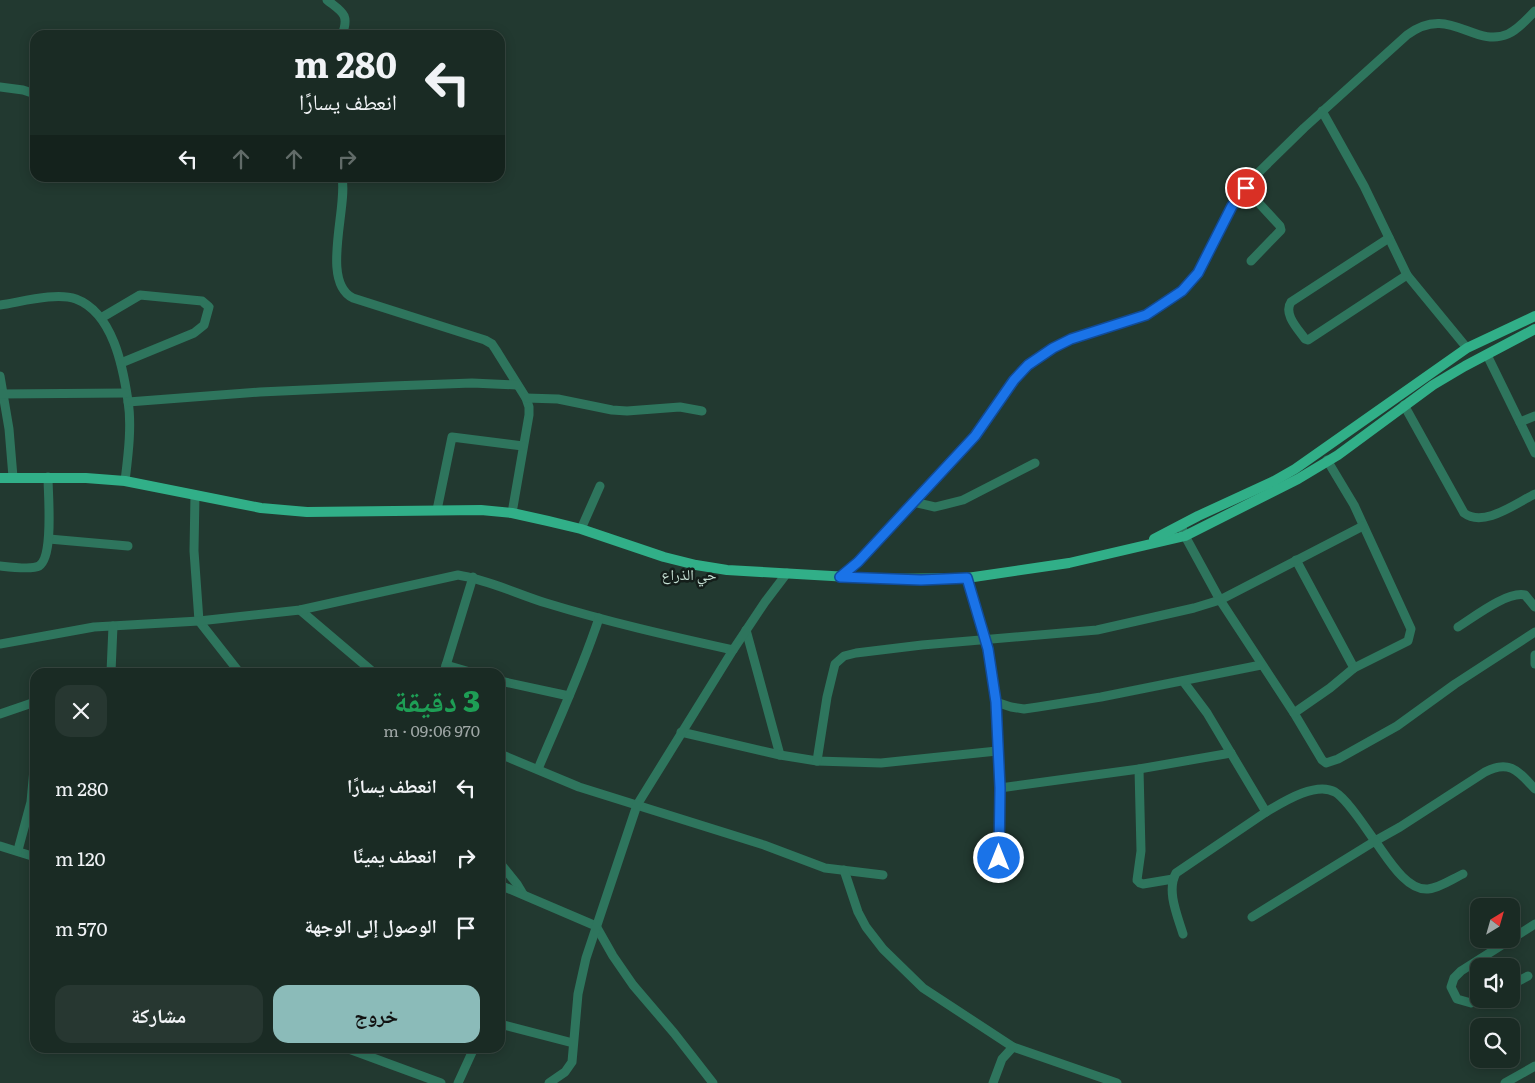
<!DOCTYPE html>
<html lang="ar">
<meta charset="utf-8">
<style>
body{margin:0;font-family:Literata,"Noto Naskh Arabic",serif;background:#273731;color:#f1f3f6;direction:rtl;height:100vh;display:flex;flex-direction:column;font-size:19px;white-space:nowrap}
*{box-sizing:border-box;margin:0}
p{font-size:16px;color:#9fa7a6}
.icon{flex:none;width:28px;height:28px;fill:none;stroke:currentColor;stroke-width:2;stroke-linecap:round;stroke-linejoin:round}
.map{position:relative;flex:1;overflow:hidden;direction:ltr}
.details{position:absolute;left:30px;top:668px;width:475px;height:385px;display:flex;flex-direction:column;background:#1a2b24;border-radius:15px;box-shadow:0 2px 12px #0003,0 0 0 1px #384741;direction:rtl}
.details>*{flex:none}
.top-card{position:absolute;left:30px;top:30px;width:475px;height:152px;border-radius:15px;box-shadow:0 2px 12px #0003,0 0 0 1px #384741;direction:rtl;background:#1a2b24;color:#f1f3f6;overflow:hidden}
.needle{width:32px;rotate:37deg}
.fabs{position:absolute;left:1470px;top:898px;display:grid;gap:10px}
.fabs a{display:grid;place-items:center;width:50px;height:50px;border-radius:10px;background:#1a2b24;box-shadow:0 2px 12px #0003,0 0 0 1px #384741;font-size:25px}
.pin{position:absolute;display:grid;place-items:center;width:42px;height:42px;color:#fff;margin:-21px;border:2px solid #fff;border-radius:50%;box-shadow:0 1px 5px #0007}
.me{position:absolute;width:55px;margin:-28px;rotate:0deg;stroke-linejoin:round;filter:drop-shadow(0 0 4px #0008)}
.turn{display:flex;align-items:center;gap:18px;height:105px;padding:0 25px;font-size:22px}
.turn .icon{width:65px;height:65px;stroke-width:2.5}
.turn b{display:block;font-size:35px;line-height:42px}
.lanes{display:flex;align-items:center;height:48px;padding:0 25px;background:#0003;justify-content:center;gap:25px;direction:ltr}
.lanes .off{opacity:.35}
.round{display:grid;place-items:center;flex:none;width:52px;height:52px;border-radius:15px;background:#273731}
.head{display:flex;align-items:center;justify-content:space-between;height:85px;padding:0 25px}
h1{font-size:30px;font-weight:800;line-height:38px;color:#1e9e55}
.cta{display:flex;gap:10px;margin-top:auto;padding:10px 25px}
.cta a{flex:1;height:58px;border-radius:15px;background:#8bbbb9;color:#111;font-size:20px;font-weight:800;line-height:58px;text-align:center}
.cta a+a{background:#273731;color:#f1f3f6}
ul{padding:0;list-style:none}
li{display:flex;align-items:center;gap:15px;height:70px;padding:0 25px}
li div{flex:1}
li b{display:block;font-size:19px}
li em{font-style:normal}
.map>svg:first-child{display:block}
.lines{fill:none;stroke-linecap:round;stroke-linejoin:round}
.minor{stroke:#2e755d;stroke-width:9}
.major{stroke:#31af88;stroke-width:10}
.route-casing{stroke:#114b97;stroke-width:12}
.route{stroke:#1a73e8;stroke-width:9}
.labels{text-anchor:middle;stroke-width:5;stroke-linejoin:round;paint-order:stroke}
.neighbourhood-label{font-size:15px;fill:#c6e1d5;stroke:#141e1a}
</style>
<div class="map">
<svg width="1535" height="1083" viewBox="0 0 1535 1083">
<rect width="100%" height="100%" fill="#223930"/>
<g class="lines">
<g class="minor">
<path d="M327,0C342,12 350,14 342,35"/>
<polyline points="0,87 23,90 35,94"/>
<polyline points="1322,111 1364,186 1407,275 1467,348"/>
<path d="M342,178C348,207 320,282 353,298L485,340L492,344L496,350L526,398L529,407V415L512,513"/>
<polyline points="1245,188 1280,226 1281,230 1251,261"/>
<path d="M1389,238L1291,302C1283,314 1298,329 1305,339L1308,340L1407,275"/>
<path d="M0,305C21,302 56,292 76,299C113,313 123,367 128,401C132,426 128,456 125,481"/>
<polyline points="101,318 140,295 202,301 209,307 204,325 194,333 121,363"/>
<polyline points="1487,355 1535,453"/>
<polyline points="0,376 9,429 13,477"/>
<polyline points="0,394 126,393"/>
<polyline points="526,398 558,399 612,410 627,411 680,407 702,411"/>
<polyline points="128,402 260,392 392,386 472,383 517,385"/>
<path d="M1404,405L1464,513C1484,528 1516,503 1535,494"/>
<polyline points="1520,422 1535,416"/>
<polyline points="195,495 194,551 199,621 239,672"/>
<polyline points="913,502 935,507 963,500 1035,463"/>
<polyline points="437,510 452,437 523,446"/>
<polyline points="1181,525 1185,536 1220,600 1294,713 1322,760 1326,763 1338,759 1397,726 1455,684 1535,632"/>
<polyline points="581,529 600,486"/>
<polyline points="49,539 128,546"/>
<polyline points="1296,560 1354,668"/>
<path d="M0,566C9,567 32,570 39,566C54,557 48,495 48,477"/>
<path d="M841,577L858,562L975,436L1013,380L1028,365L1053,348L1071,339L1146,315L1182,291L1198,273L1232,206L1254,177L1304,128L1407,35C1449,3 1474,49 1508,34C1519,29 1527,19 1535,11"/>
<polyline points="967,578 987,649 996,702 1000,788 999,858"/>
<polyline points="300,610 373,672"/>
<path d="M1458,627C1474,617 1507,591 1525,595L1535,607"/>
<polyline points="746,630 780,755"/>
<path d="M0,644L94,627L199,621L300,610L458,575C489,580 517,594 546,603C608,622 670,636 733,650"/>
<polyline points="1535,655 1535,664"/>
<polyline points="446,665 470,672"/>
<polyline points="111,672 113,626"/>
<polyline points="444,672 473,577"/>
<polyline points="500,681 569,696"/>
<path d="M1183,681L1207,713L1266,812C1283,802 1316,781 1335,792C1348,800 1366,829 1375,841L1400,827L1485,772C1510,759 1519,772 1535,789"/>
<polyline points="996,702 1011,707 1024,709 1038,707 1101,697 1261,665"/>
<polyline points="1294,713 1330,688 1354,668 1408,641 1411,629 1354,505 1327,460"/>
<polyline points="0,714 35,702"/>
<polyline points="681,732 780,755 817,761 881,763 997,751"/>
<polyline points="500,754 579,787 764,845 825,868 883,875"/>
<polyline points="817,761 827,697 835,664 844,656 856,653 922,645 1097,630 1194,608 1220,600 1363,526"/>
<path d="M538,769C559,719 582,670 599,618"/>
<polyline points="1139,769 1141,851 1137,880 1140,883 1143,884 1173,879"/>
<polyline points="1000,788 1139,769 1231,753"/>
<polyline points="0,846 35,857"/>
<polyline points="18,850 31,802 35,758"/>
<polyline points="500,863 517,884 523,894"/>
<polyline points="844,870 858,912 866,927 883,949 923,988 1013,1047 1117,1083"/>
<polyline points="500,885 596,926 613,956 633,985 674,1033 713,1083"/>
<path d="M1252,917L1375,841C1387,857 1406,891 1428,889C1440,888 1452,879 1463,874"/>
<path d="M1183,934C1178,917 1166,891 1176,873L1266,812"/>
<polyline points="1511,985 1528,976"/>
<polyline points="1484,999 1471,1003 1457,999 1451,987 1454,978 1461,971 1535,924"/>
<polyline points="500,1024 573,1043"/>
<polyline points="346,1048 441,1083"/>
<polyline points="458,1083 474,1048"/>
<polyline points="549,1083 565,1072 572,1062 578,994 586,958 637,805 733,650 765,602 787,573"/>
<polyline points="993,1083 1002,1059 1013,1047"/>
<polyline points="1505,1083 1535,1066"/>
</g>
<g class="major">
<polyline points="0,478 86,478 125,481 261,508 307,512 481,510 512,513 548,521 581,529 664,557 696,565 727,570 884,579 967,578 1069,563 1185,536 1298,479 1338,455 1433,385 1465,366 1535,329"/>
<polyline points="1154,539 1198,516 1274,481 1295,469 1467,348 1535,316"/>
</g>
</g>
<g class="lines">
<defs>
<polyline id="route" points="999,858 1000,788 996,702 988,649 967,578 921,580 840,577 858,562 975,436 1014,380 1028,365 1053,348 1071,339 1146,315 1182,291 1198,273 1232,206 1246,188"/>
</defs>
<use href="#route" class="route-casing"/>
<use href="#route" class="route"/>
</g>
<g class="labels">
<g class="neighbourhood-label">
<text x="689" y="580">حي الذراع</text>
</g>
</g>
</svg>
<div class="fabs">
<a><svg class="needle" viewBox="-14 -14 28 28"><path d="M0-13l5 13h-10z" fill="#e53935"/><path d="M0 13l5-13h-10z" fill="#9fa7a6"/></svg></a>
<a><svg class="icon" aria-label="sound" viewBox="0 0 24 24"><path d="M4 9h4l5-4v14l-5-4H4zM17 9q2 3 0 6"/></svg></a>
<a><svg class="icon" aria-label="search" viewBox="0 0 24 24"><circle cx="10" cy="10" r="6"/><path d="M15 15l6 6"/></svg></a>
</div>
<div class="pin" style="left:1246px;top:188px;background:#d93025"><svg class="icon" aria-label="arrive" viewBox="0 0 24 24"><path d="M6 21V4h12l-3 4 3 4H6"/></svg></div>
<svg class="me" style="left:999px;top:858px" viewBox="-20 -20 40 40"><circle r="17" fill="#1a73e8" stroke="#fff" stroke-width="3"/><path d="M0-11L8 9 0 5-8 9z" fill="#fff"/></svg>
<div class="top-card">
<div class="turn"><svg class="icon" aria-label="left" viewBox="0 0 24 24"><path d="M17 20v-9H6M10 6l-5 5 5 5"/></svg><div><b>280 m</b>انعطف يسارًا</div></div>
<div class="lanes"><svg class="icon" aria-label="left" viewBox="0 0 24 24"><path d="M17 20v-9H6M10 6l-5 5 5 5"/></svg><svg class="icon off" aria-label="ahead" viewBox="0 0 24 24"><path d="M12 20V5M6 11l6-6 6 6"/></svg><svg class="icon off" aria-label="ahead" viewBox="0 0 24 24"><path d="M12 20V5M6 11l6-6 6 6"/></svg><svg class="icon off" aria-label="right" viewBox="0 0 24 24"><path d="M7 20v-9h11M14 6l5 5-5 5"/></svg></div>
</div>
<section class="details">
<div class="head"><div><h1>3 دقيقة</h1><p>970 m · 09:06</p></div><a class="round"><svg class="icon" aria-label="close" viewBox="0 0 24 24"><path d="M6 6l12 12M18 6L6 18"/></svg></a></div>
<ul>
<li><svg class="icon" aria-label="left" viewBox="0 0 24 24"><path d="M17 20v-9H6M10 6l-5 5 5 5"/></svg><div><b>انعطف يسارًا</b></div><em>280 m</em></li>
<li><svg class="icon" aria-label="right" viewBox="0 0 24 24"><path d="M7 20v-9h11M14 6l5 5-5 5"/></svg><div><b>انعطف يمينًا</b></div><em>120 m</em></li>
<li><svg class="icon" aria-label="arrive" viewBox="0 0 24 24"><path d="M6 21V4h12l-3 4 3 4H6"/></svg><div><b>الوصول إلى الوجهة</b></div><em>570 m</em></li>
</ul>
<div class="cta"><a>خروج</a><a>مشاركة</a></div>
</section>
</div>
